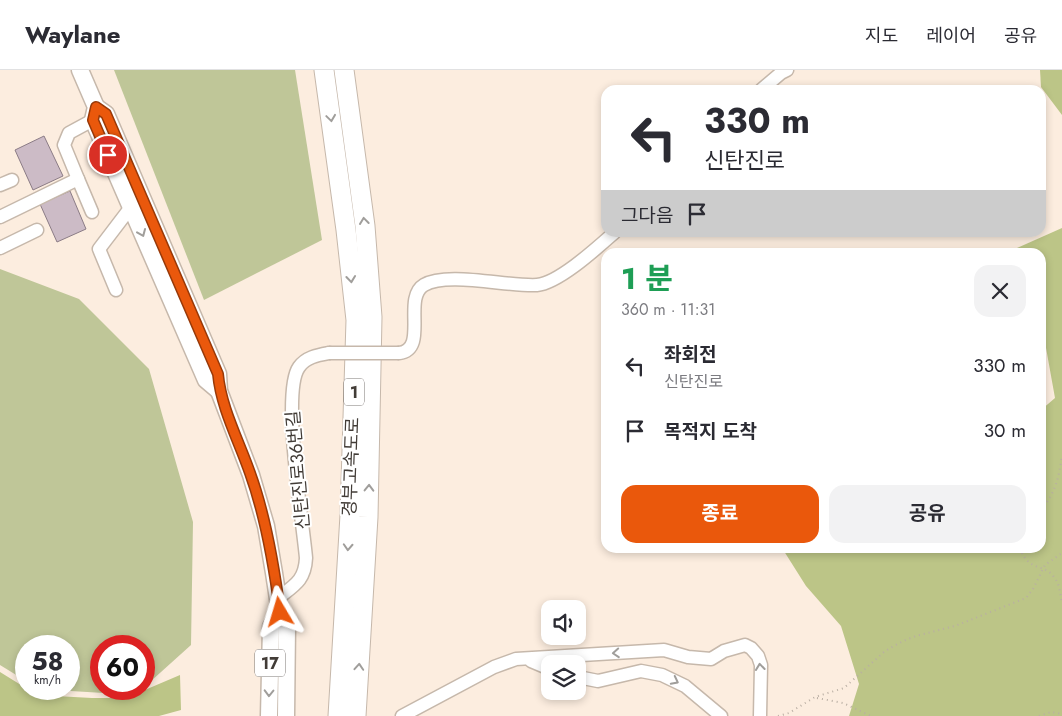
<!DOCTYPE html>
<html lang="ko">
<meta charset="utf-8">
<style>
body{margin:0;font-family:Jost,"Noto Sans KR",sans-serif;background:#f2f2f3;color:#2b2b33;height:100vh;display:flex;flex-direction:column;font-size:19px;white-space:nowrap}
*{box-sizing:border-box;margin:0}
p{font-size:16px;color:#7c7c81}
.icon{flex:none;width:28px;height:28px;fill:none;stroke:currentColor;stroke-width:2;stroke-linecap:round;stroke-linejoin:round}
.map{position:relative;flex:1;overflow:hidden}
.drawer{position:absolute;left:601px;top:178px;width:445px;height:305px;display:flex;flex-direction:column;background:#fff;border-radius:15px;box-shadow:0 2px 8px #0003}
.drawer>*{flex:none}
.top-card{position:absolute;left:601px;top:15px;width:445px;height:152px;border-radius:15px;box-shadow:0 2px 8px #0003;background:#fff;color:#2b2b33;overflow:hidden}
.controls{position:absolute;left:541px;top:530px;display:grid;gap:10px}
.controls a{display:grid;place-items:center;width:45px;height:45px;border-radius:10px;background:#fff;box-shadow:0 2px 8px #0003;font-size:25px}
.speed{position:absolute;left:15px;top:565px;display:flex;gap:10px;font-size:25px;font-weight:700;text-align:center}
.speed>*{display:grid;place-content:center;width:65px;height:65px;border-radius:50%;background:#fff;box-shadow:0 2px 8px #0003;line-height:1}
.speed small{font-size:12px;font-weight:400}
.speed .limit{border:8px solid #d22;background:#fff;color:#111}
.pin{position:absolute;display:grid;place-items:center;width:42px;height:42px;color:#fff;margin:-21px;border:2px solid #fff;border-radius:50%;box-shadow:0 1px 5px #0007}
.me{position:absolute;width:55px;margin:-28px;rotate:353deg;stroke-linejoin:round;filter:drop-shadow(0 0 4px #0008)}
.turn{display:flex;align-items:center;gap:18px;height:105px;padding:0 20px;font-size:22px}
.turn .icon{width:65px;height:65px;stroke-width:2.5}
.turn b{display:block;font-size:35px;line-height:42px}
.then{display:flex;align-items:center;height:48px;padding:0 20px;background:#0003;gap:10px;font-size:19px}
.round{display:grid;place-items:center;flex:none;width:52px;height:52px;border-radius:15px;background:#f2f2f3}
.summary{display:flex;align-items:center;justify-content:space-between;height:85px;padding:0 20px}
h1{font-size:30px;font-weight:700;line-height:38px;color:#1e9e55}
.button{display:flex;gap:10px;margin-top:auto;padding:10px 20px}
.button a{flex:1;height:58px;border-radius:15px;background:#ea580c;color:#fff;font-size:20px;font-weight:700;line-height:58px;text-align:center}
.button a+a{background:#f2f2f3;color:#2b2b33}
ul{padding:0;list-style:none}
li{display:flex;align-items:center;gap:15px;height:65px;padding:0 20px}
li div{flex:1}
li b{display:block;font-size:19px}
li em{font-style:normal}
header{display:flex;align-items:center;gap:30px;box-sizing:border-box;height:70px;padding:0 25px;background:#fff;border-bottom:1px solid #e1e1e2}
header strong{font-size:24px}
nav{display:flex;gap:28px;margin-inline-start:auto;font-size:18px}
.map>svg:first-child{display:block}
.green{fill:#bfc698}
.forest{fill:#bcc587}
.building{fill:#ccbbc6;stroke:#8b7c86}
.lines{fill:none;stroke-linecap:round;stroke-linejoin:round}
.minor-casing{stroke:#c6b8ab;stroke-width:15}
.major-casing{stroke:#c6b8ab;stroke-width:19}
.highway-casing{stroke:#c6b8ab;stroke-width:21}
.path{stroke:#b9aea3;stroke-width:2;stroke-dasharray:1 4;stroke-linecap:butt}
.minor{stroke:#fff;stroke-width:12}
.major{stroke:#fff;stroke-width:16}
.highway{stroke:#fff;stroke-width:19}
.minor-bridge-casing{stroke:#c6b8ab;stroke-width:15;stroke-linecap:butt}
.minor-bridge{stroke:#fff;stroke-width:12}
.oneway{stroke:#a09e9b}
.route-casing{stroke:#983908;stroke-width:12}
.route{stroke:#ea580c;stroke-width:9}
.labels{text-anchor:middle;stroke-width:4;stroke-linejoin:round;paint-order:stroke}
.shield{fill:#fff;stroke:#7b7673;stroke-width:1}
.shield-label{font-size:16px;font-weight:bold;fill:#423c37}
.street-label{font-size:18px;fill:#423c37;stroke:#fff}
</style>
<header>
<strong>Waylane</strong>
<nav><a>지도</a><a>레이어</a><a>공유</a></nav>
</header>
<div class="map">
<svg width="1062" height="646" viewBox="0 0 1062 646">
<rect width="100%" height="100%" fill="#fceddf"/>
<g class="green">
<polygon points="114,0 295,0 322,170 204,230"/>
<polygon points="0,199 79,229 149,299 193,452 191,575 151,611 144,614 144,576 101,576 101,619 132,619 120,624 38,619 69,619 69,576 26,576 26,611 0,595"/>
</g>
<g class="forest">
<polygon points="1040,0 1062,0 1062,45 1041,17"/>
<polygon points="1062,158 1062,646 849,646 859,614 841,556 806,516 782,478 1041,478 1041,340 1055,328 1041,250 1041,182 1019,182 1017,178"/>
<polygon points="0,602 37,625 92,628 126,628 180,605 181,640 159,646 0,646"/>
</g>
<g class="building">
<polygon points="44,66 63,106 33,120 15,80"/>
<polygon points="70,121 86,159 57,172 40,134"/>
</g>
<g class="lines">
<defs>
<g id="minor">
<polyline points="761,20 781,3 787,0"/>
<polyline points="78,109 92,142"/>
<polyline points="0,115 12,110"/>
<polyline points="0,147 78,109 64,75 69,63 93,50"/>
<polyline points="0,178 37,160"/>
<polyline points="116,220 99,179 131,137"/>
<path d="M399,283C429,280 402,228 424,215C447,201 509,217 537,215C559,213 598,177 615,162"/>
<path d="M278,528C295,515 305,510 306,488C303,452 281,322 299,297C306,287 318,285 329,283"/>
<polyline points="531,591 550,599"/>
<polyline points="578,607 598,611 641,601 662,605 685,616 721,646"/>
<polyline points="402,646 494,597 516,589 664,580 688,587 711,589 724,581 745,575 751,578 758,586 761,595 760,646"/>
</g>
<g id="major">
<polyline points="80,0 96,37 93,50 206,310 219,321"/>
<polyline points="96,37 106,44 218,304 219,321 251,405 266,456 274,503 280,542 287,557 286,646"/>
<polyline points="269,646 271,557 280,542"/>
</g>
<g id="highway">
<polyline points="324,0 346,160 356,250 350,445 338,646"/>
<polyline points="344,0 365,156 372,247 368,447 356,646"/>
</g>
</defs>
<use href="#minor" class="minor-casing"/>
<use href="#major" class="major-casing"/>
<use href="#highway" class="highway-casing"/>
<g class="path">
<path d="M1041,440C1056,422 1059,407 1062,385"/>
<path d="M1020,478C1028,502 1044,493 1054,507C1060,514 1060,524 1062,533"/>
<polyline points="817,628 843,633 871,646"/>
<polyline points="778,646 789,643 815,627 844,618 885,581 903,571 916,566 955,556 1026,528 1033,519 1045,495 1062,483"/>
<polyline points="1039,646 1051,642 1062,644"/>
</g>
<use href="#minor" class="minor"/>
<use href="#major" class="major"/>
<use href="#highway" class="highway"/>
<defs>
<polyline id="minor-bridge" points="329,283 399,283"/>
</defs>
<use href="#minor-bridge" class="minor-bridge-casing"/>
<use href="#minor-bridge" class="minor-bridge"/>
</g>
<defs><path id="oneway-chevron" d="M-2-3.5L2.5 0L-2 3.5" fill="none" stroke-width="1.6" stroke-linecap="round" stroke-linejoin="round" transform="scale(1.25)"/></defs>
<g class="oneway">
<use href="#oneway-chevron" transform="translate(331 48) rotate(82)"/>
<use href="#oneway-chevron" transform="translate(364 151) rotate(-97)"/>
<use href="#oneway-chevron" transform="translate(142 163) rotate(67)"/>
<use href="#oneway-chevron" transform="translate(351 209) rotate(84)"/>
<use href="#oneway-chevron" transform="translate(369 418) rotate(-89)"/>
<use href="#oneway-chevron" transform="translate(348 477) rotate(93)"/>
<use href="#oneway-chevron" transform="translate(616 583) rotate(176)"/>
<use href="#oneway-chevron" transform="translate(359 597) rotate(-86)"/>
<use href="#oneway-chevron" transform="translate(760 597) rotate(-96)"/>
<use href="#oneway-chevron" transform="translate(675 611) rotate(27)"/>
<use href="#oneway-chevron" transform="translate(269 623) rotate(91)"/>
</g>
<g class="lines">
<defs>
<path id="route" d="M108,85L93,50L96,37L106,44L218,304C221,338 239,371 250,403C266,447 274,495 280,542"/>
</defs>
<use href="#route" class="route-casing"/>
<use href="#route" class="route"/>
</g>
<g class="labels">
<g class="shield">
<rect x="344" y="308.5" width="20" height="27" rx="4"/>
<rect x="255" y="579.5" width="30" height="27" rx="4"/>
</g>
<g class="shield-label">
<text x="354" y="328">1</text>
<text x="270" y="599">17</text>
</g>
<g class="street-label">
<text transform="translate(351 397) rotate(-88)" y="6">경부고속도로</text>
<text transform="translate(298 400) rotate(-95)" y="6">신탄진로36번길</text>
</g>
</g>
</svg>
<div class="controls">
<a><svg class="icon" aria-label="sound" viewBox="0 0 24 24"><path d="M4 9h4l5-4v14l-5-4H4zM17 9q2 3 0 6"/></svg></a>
<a><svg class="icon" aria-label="layers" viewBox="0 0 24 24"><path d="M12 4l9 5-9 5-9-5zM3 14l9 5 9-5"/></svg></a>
</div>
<div class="speed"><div>58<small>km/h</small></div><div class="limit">60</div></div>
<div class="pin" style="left:108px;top:85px;background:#d93025"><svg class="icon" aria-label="arrive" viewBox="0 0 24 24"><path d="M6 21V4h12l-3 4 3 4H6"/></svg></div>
<svg class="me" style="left:280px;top:542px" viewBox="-20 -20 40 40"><path d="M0-17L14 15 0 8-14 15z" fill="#ea580c" stroke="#fff" stroke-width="4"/></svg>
<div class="top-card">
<div class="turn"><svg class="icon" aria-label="left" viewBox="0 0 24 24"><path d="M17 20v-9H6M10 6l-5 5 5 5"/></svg><div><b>330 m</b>신탄진로</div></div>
<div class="then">그다음<svg class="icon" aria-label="arrive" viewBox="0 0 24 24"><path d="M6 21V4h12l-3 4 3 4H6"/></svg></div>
</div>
<section class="drawer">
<div class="summary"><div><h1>1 분</h1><p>360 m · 11:31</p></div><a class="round"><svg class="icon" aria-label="close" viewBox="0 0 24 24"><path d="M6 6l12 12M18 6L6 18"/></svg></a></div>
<ul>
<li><svg class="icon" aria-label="left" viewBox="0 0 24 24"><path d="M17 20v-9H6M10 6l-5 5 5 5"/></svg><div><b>좌회전</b><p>신탄진로</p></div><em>330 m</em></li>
<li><svg class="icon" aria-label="arrive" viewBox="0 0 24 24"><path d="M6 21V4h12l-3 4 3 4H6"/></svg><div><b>목적지 도착</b></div><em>30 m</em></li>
</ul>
<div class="button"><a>종료</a><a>공유</a></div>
</section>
</div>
